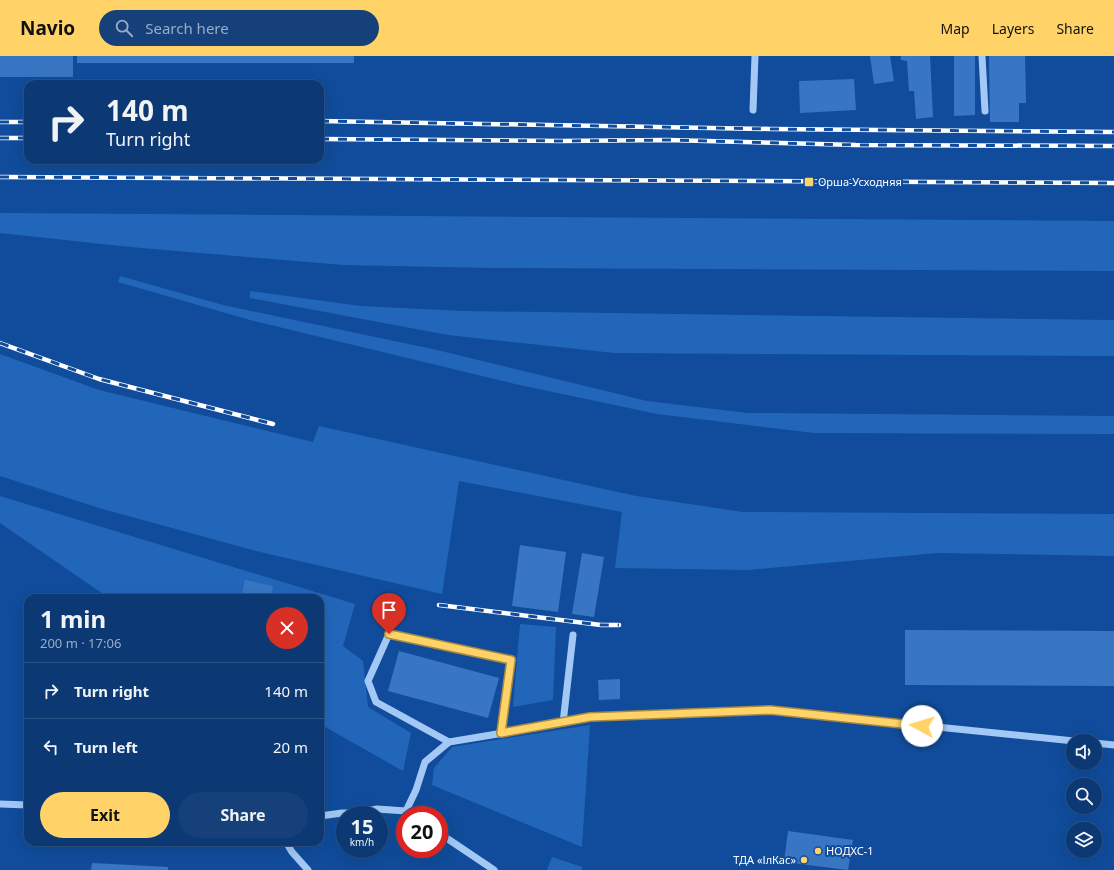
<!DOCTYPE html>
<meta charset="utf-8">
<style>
body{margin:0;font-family:"Noto Sans",sans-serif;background:#154079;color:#f1f3f6;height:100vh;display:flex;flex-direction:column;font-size:15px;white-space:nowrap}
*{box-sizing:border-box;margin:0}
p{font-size:13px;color:#9aacc5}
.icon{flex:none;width:22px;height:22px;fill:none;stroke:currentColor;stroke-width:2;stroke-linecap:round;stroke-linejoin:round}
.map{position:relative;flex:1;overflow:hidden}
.side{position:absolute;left:24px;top:538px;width:300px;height:252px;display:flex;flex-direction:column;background:#0c3974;border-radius:12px;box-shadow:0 4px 16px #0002,0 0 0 1px #2c5386}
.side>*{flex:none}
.hud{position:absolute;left:24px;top:24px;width:300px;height:84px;border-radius:12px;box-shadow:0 4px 16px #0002,0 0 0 1px #2c5386;background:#0c3974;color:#f1f3f6;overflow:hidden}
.tools{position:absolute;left:1066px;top:678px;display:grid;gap:8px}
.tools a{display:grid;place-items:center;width:36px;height:36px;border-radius:50%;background:#0c3974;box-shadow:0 4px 16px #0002,0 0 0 1px #2c5386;font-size:20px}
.speed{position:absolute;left:336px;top:750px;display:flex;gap:8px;font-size:20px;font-weight:700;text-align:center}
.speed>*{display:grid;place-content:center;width:52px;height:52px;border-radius:50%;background:#0c3974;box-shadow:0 4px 16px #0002,0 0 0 1px #2c5386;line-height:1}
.speed small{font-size:10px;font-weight:400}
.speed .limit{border:6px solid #d22;background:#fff;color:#111}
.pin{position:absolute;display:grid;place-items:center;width:34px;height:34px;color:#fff;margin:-41px -17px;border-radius:50% 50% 50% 0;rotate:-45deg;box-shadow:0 0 4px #0007}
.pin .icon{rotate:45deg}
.me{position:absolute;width:44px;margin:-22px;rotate:276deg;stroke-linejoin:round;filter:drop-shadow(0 0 3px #0008)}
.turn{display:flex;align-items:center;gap:14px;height:84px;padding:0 16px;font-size:18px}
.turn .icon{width:52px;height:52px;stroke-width:2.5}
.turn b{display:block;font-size:28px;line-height:34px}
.round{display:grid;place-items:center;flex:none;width:42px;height:42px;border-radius:21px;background:#154079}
.summary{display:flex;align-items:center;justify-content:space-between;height:68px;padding:0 16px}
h1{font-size:24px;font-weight:700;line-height:30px}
.button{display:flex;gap:8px;margin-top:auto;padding:8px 16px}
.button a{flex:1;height:46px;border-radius:24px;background:#ffd367;color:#111;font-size:16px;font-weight:700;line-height:46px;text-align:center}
.button a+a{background:#154079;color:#f1f3f6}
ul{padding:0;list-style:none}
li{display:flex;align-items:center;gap:12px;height:56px;padding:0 16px;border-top:1px solid #2c5386}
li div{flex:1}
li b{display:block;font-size:15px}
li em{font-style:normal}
header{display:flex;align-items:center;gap:24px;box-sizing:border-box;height:56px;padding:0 20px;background:#ffd367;color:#111}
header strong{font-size:19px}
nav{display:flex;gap:22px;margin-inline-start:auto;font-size:14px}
.search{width:280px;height:36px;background:#154079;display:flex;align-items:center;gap:10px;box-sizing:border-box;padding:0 14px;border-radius:22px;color:#9aacc5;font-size:15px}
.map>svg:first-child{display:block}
.green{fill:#2266ba}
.building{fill:#3876c3}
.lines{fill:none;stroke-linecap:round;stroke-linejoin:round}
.minor{stroke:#a3c8f5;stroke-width:7}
.rail-casing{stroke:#fff;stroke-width:4.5}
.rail{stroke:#104c9b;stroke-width:3;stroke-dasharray:9;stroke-linecap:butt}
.route-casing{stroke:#a68943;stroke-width:10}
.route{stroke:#ffd367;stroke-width:7}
.poi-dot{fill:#ffd367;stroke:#104c9b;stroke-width:1.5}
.labels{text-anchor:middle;stroke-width:4;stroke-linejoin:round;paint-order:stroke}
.poi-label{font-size:11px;fill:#fff;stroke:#104c9b;text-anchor:start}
</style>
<header>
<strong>Navio</strong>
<div class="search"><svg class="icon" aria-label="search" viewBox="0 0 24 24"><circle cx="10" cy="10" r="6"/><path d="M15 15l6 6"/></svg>Search here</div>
<nav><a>Map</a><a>Layers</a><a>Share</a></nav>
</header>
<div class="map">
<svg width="1114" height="814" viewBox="0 0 1114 814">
<rect width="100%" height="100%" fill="#104c9b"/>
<g class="green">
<polygon points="0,157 1114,165 1114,215 494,212 343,209 130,191 0,177"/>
<polygon points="120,220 223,249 437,294 647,345 748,357 1114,360 1114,378 814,377 657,358 515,328 250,264 118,226"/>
<polygon points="250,235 361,250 463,255 1114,264 1114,300 614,297 448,279 250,242"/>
<polygon points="0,298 99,334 313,386 319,370 636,440 743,456 1114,458 1114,500 937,497 748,514 615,512 622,456 459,425 442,538 256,495 99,452 0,420"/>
<polygon points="0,440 355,548 343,590 363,605 368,651 411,677 403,715 320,668 320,542 109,542 0,467"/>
<polygon points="520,568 556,571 553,644 513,651"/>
<polygon points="590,669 582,791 432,729 434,712 452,691"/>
<polygon points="552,801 582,811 582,814 547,814"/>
</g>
<g class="building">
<rect x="0" y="0" width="73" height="21"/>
<rect x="77" y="0" width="277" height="7"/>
<polygon points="870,0 890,0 894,25 874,28"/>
<polygon points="901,0 930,0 933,61 916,63 914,35 909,35 907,5 901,4"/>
<polygon points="954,0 975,0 975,59 954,60"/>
<polygon points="989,0 1025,0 1026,47 1019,47 1019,66 990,66"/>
<polygon points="854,23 856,54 800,57 799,25"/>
<polygon points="520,489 566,496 558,556 512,550"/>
<polygon points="582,497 604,501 594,561 572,558"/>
<polygon points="245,524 273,530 271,542 241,542"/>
<polygon points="905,574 1114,575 1114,630 905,629"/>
<polygon points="399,595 499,622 488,662 388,635"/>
<polygon points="620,623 620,643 599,644 598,624"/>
<polygon points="788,775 853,784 848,814 784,806"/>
<polygon points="92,807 168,811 168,814 91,814"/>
</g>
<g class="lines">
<g class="minor">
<polyline points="982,0 985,55"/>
<polyline points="753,54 755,0"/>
<polyline points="563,667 590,661 770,654 1074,685"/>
<polyline points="449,686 376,646 368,625 389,578 511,604 501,677"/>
<polyline points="1095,687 1114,689"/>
<polyline points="0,748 28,749"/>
<polyline points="406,755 416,734 425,706 449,686 563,667 573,579"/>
<polyline points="320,760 342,757 356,757 377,753 406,755 412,759"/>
<polyline points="439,777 494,814"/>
<polyline points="286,786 292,796 308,814"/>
</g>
<defs>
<g id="rail">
<polyline points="320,65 770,73 1114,76"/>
<polyline points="0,66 28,66"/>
<polyline points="0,82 28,82"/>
<polyline points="320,83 561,85 667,84 856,89 1114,90"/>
<polyline points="0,121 1114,127"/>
<polyline points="0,287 99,323 273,368"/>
<polyline points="439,549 601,569 619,569"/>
</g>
</defs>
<use href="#rail" class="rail-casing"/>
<use href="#rail" class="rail"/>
</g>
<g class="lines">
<defs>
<polyline id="route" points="389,578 511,604 501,677 590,661 770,654 922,670"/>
</defs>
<use href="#route" class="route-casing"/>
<use href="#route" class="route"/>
</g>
<g class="poi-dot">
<rect x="804" y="121" width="10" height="10" rx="2"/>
<circle cx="818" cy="795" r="4"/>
<circle cx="804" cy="804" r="4"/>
</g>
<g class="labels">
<g class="poi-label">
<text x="818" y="130">Орша-Усходняя</text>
<text x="826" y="799">НОДХС-1</text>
<text x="796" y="808" text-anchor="end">ТДА «ІлКас»</text>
</g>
</g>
</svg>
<div class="tools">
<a><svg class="icon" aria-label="sound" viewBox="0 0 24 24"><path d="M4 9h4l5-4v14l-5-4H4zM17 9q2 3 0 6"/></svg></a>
<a><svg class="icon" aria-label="search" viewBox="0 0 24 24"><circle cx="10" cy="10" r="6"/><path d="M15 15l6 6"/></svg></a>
<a><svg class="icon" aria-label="layers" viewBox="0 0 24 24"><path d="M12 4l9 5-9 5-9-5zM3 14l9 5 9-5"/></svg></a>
</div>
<div class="speed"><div>15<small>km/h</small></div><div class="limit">20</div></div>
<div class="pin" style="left:389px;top:578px;background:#d93025"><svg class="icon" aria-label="arrive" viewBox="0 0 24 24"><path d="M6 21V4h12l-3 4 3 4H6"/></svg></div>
<svg class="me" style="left:922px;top:670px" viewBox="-20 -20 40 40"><circle r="19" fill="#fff"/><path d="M0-13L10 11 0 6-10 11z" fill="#ffd367"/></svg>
<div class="hud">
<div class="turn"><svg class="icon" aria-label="right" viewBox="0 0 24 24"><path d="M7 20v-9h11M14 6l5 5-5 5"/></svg><div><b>140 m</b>Turn right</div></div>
</div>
<section class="side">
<div class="summary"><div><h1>1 min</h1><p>200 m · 17:06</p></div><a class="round" style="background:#d93025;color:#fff"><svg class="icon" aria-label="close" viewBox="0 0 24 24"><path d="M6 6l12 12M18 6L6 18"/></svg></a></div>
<ul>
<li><svg class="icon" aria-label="right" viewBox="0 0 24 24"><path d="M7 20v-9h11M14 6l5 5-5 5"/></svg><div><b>Turn right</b></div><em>140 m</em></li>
<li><svg class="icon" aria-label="left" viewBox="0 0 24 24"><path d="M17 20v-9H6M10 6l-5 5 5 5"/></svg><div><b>Turn left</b></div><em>20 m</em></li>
</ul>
<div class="button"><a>Exit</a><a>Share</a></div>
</section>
</div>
